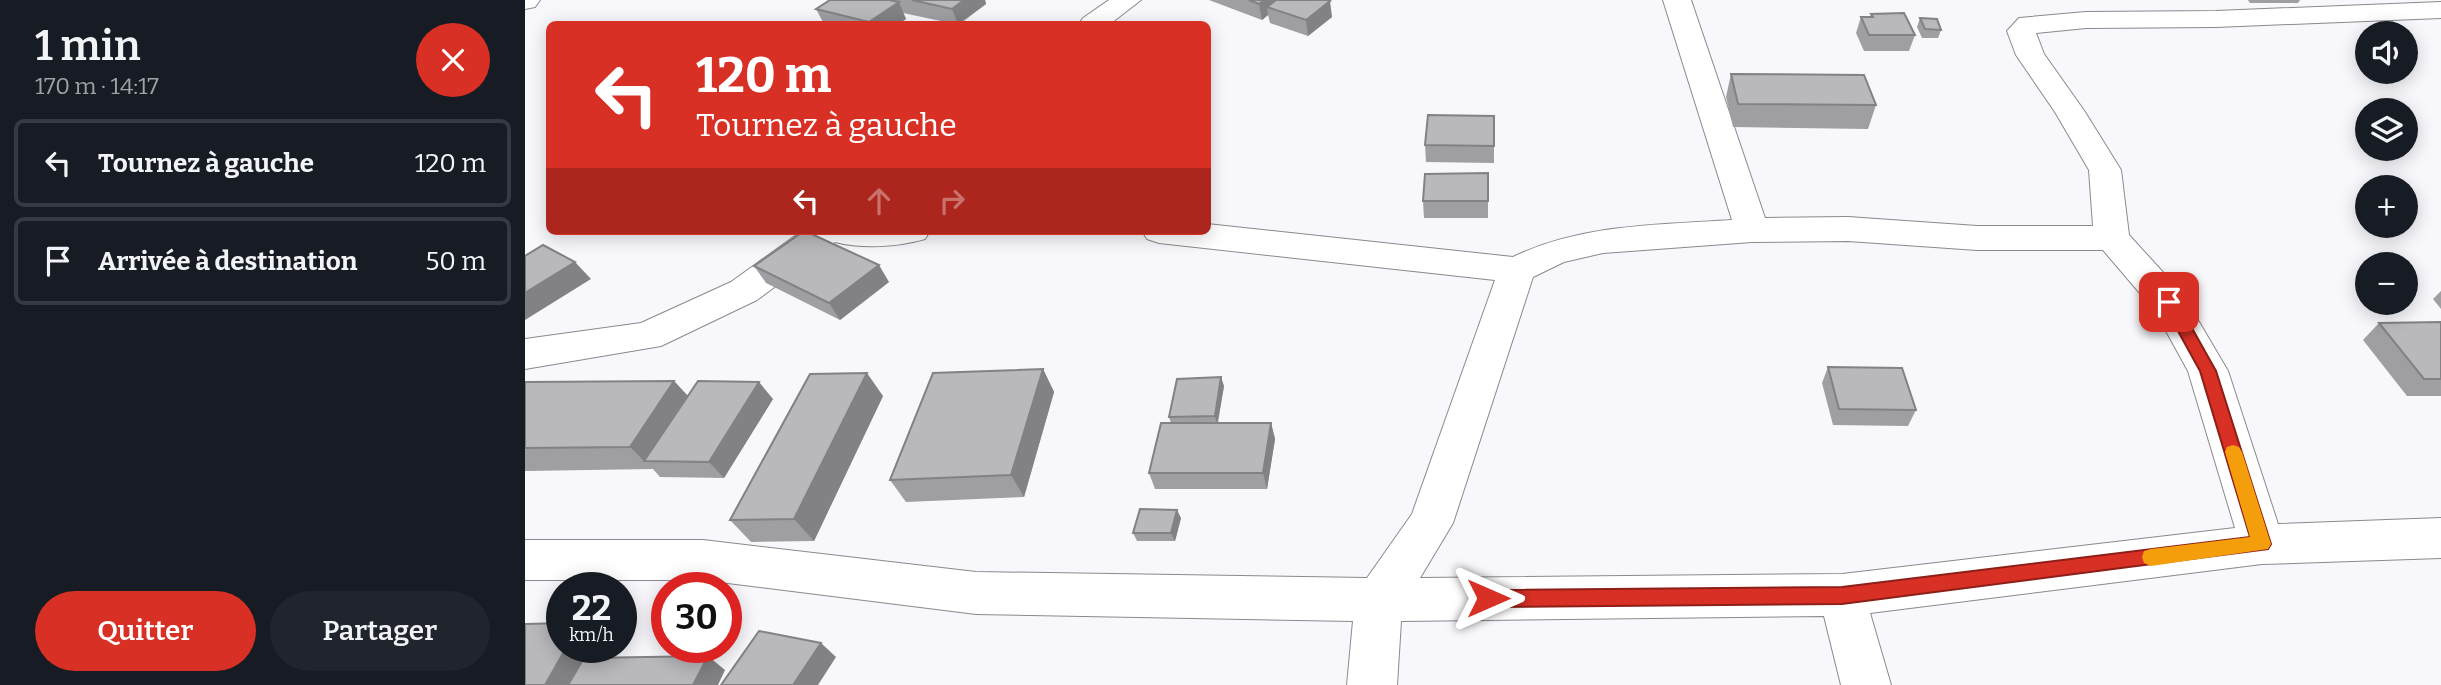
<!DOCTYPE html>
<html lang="fr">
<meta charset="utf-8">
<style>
body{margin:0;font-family:Bitter,serif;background:#20242c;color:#f1f3f6;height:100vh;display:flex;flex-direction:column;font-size:26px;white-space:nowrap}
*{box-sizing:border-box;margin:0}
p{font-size:23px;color:#9ea1a6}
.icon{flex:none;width:38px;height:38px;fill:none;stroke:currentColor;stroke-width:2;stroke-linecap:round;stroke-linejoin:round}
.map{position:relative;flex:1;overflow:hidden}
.sheet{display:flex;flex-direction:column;background:#171b24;width:525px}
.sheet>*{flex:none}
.banner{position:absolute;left:21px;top:21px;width:665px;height:214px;border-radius:10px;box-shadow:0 4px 18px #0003;background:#d93025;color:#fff;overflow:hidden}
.buttons{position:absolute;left:1830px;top:21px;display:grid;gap:14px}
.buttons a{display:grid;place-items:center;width:63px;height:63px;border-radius:50%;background:#171b24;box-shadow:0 4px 18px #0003;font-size:35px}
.speed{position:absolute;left:21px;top:572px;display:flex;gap:14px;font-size:35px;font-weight:700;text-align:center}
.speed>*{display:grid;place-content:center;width:91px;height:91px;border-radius:50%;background:#171b24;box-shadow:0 4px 18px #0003;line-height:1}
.speed small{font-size:18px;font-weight:400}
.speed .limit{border:10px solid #d22;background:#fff;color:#111}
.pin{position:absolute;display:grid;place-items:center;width:60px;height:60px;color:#fff;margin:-30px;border-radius:14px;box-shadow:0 4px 10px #0006}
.me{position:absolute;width:77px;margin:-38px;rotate:90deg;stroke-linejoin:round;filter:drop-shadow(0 0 5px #0008)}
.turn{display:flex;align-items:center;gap:24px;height:147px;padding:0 35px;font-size:32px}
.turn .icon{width:91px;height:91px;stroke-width:2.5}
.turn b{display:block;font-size:49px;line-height:60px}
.lanes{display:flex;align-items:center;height:66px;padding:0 35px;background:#0003;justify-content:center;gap:35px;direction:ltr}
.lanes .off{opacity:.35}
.round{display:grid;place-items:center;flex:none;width:74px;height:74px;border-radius:37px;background:#20242c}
.headline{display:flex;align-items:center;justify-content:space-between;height:119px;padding:0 35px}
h1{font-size:42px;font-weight:600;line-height:52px}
.primary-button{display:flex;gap:14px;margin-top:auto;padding:14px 35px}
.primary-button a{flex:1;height:80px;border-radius:42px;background:#d93025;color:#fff;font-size:28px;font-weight:600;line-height:80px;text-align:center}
.primary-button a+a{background:#20242c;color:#f1f3f6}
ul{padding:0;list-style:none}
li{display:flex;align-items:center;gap:21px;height:88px;margin:0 14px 10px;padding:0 21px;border:4px solid #363941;border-radius:10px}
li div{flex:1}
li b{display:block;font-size:26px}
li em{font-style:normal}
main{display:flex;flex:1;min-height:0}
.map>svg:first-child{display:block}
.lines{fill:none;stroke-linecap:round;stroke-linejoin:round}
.minor-casing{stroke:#8a898c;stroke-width:2}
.minor{fill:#fff;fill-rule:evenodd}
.wall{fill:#9f9ea2}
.shaded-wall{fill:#828184}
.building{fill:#b9b8bc;stroke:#828184;stroke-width:2}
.route{fill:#d93025;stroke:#8d1f18;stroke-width:2}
.slow{fill:#f59e0b}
</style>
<main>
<section class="sheet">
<div class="headline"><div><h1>1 min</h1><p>170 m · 14:17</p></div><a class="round" style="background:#d93025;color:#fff"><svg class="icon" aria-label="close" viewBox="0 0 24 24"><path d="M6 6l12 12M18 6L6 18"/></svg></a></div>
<ul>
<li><svg class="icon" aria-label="left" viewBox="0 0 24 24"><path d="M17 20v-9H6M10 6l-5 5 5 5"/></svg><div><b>Tournez à gauche</b></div><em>120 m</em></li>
<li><svg class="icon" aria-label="arrive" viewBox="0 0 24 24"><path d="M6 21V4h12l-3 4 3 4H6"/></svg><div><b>Arrivée à destination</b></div><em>50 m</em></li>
</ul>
<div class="primary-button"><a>Quitter</a><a>Partager</a></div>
</section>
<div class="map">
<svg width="1916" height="685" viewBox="0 0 1916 685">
<rect width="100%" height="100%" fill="#f8f7fb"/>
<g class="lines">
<defs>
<g id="minor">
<polygon points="0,0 15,0 10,7 0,9"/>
<polygon points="584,0 616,0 585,24 554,24 558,18"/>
<path d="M1138,0H1166L1240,218L1323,217L1452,226H1568L1564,170L1530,112L1491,55L1482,31L1494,18L1561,12L1691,11L1916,2V18L1691,27L1561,28L1511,33L1519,54L1560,112L1596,170L1604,235L1657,293L1703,371L1753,524L1916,518V558L1737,564L1345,613L1366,685H1316L1299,616L876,621L872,685H822L828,621L451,614L178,580H0V540H178L451,572L842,578L887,514L970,280L634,243L622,239L617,231H682V224L988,257C1056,224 1132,225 1207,220ZM1323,241L1452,250H1578L1630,311L1663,371L1710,528L1317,574L895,578L928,523L1008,277L1039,262L1078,253L1227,242Z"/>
<path d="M277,231H405L400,239C372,247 338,249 310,242L232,300L136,346L0,369V339L116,323L206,282Z"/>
</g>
</defs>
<use href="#minor" class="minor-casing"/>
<use href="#minor" class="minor"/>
</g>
<g class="wall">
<polygon points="305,0 460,0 461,4 435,24 430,24 378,13 381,19 373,24 299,24 291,9"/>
<polygon points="684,0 802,0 807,17 783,36 745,23 743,15 737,20"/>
<polygon points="1723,0 1775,0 1773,3 1725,3"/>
<polygon points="1346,14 1390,35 1384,51 1339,51 1331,33 1336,17 1345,17"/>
<polygon points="1395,18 1416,30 1413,38 1397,38 1392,27"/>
<polygon points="1206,74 1351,105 1343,129 1208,127 1201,97"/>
<polygon points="969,116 969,163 901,162 900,145"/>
<polygon points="963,173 963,218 899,218 898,201"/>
<polygon points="229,266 364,282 315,320 241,283"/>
<polygon points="1916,291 1916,309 1908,299"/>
<polygon points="1916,322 1916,396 1882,396 1838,340 1854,323"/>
<polygon points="1303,367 1391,410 1383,426 1308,425 1297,383"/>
<polygon points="518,369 529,392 499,497 381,502 365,480"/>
<polygon points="149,381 163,396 248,399 199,478 135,477 128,469 0,471 0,382"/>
<polygon points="699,386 693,423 746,423 750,439 742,489 630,489 624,473 646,423 644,417"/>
<polygon points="358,396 289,541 226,542 205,520"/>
<polygon points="656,518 650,541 612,541 608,533"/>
</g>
<g class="shaded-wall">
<polygon points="439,0 460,0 461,4 433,24 427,9"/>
<polygon points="739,0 766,0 742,7 743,15 737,20 734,4"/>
<polygon points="805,1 807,17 783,36 781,20"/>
<polygon points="374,2 381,19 373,24 345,24 344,22"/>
<polygon points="50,262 66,279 0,320 0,293"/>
<polygon points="354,265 364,282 315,320 304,303"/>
<polygon points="518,369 529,392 499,497 486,475"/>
<polygon points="342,373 358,396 289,541 269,519"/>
<polygon points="696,377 699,386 692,425 690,416"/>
<polygon points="149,381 170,404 119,461 105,447"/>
<polygon points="234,382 248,399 199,478 184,462"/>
<polygon points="746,423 750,439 742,489 738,473"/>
<polygon points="652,510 656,518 650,541 646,533"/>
<polygon points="296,643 311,657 293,685 268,685"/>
<polygon points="41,648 80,648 60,685 20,685"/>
<polygon points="183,656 200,670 193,685 168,685"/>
</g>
<g class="building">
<polygon points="305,0 364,0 374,2 344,22 291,9"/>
<polygon points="387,0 439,0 427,9"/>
<polygon points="724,0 739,0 734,4"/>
<polygon points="751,0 802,0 805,1 781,20 742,7"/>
<polygon points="1379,13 1390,35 1344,35 1336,17 1348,17 1346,14"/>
<polygon points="1395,18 1412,19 1416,30 1400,29"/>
<polygon points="1206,74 1339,75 1351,105 1213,104"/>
<polygon points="903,115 969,116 969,146 900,145"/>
<polygon points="963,173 963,201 898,201 900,174"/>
<polygon points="279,231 280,231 354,265 304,303 229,266"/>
<polygon points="18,245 50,262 0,293 0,256"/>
<polygon points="1916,322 1916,379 1899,379 1854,323"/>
<polygon points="1303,367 1377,368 1391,410 1314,409"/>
<polygon points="518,369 486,475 365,480 408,373"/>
<polygon points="342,373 269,519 205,520 285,374"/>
<polygon points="696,377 690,416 644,417 652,379"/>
<polygon points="149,381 105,447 0,448 0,382"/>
<polygon points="173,381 234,382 184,462 119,461"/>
<polygon points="636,423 746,423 738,473 624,473"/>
<polygon points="615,509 652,510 646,533 608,533"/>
<polygon points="37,623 37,648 41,648 20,685 0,685 0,624"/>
<polygon points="234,631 296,643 268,685 196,685"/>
<polygon points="183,656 168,685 43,685 59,658"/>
</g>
<polygon class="route" points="1644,297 1650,298 1691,371 1746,544 1743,549 1317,604 963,607 956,605 953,598 956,592 963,590 1317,587 1725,537 1675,371 1637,302"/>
<polygon class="slow" points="1708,445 1714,447 1717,452 1746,544 1743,549 1626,566 1619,563 1617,557 1619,551 1626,549 1725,537 1700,452 1702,447"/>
</svg>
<div class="buttons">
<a><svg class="icon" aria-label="sound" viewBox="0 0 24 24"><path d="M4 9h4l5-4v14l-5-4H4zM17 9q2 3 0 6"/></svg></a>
<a><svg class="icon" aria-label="layers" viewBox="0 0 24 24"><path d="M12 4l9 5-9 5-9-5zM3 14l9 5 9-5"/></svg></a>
<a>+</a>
<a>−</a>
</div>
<div class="speed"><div>22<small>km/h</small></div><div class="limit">30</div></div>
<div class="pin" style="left:1644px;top:302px;background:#d93025"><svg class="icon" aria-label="arrive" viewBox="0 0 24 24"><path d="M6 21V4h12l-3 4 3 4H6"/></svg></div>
<svg class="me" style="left:963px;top:598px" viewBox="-20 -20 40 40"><path d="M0-17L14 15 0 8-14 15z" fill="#d93025" stroke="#fff" stroke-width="4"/></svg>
<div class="banner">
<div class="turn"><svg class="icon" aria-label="left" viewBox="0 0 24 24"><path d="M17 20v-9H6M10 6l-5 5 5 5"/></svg><div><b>120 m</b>Tournez à gauche</div></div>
<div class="lanes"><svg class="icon" aria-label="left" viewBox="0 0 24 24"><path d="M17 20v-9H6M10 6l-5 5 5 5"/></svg><svg class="icon off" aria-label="ahead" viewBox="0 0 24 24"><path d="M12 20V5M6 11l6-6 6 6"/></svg><svg class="icon off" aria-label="right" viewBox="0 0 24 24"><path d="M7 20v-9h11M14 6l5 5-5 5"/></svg></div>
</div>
</div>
</main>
